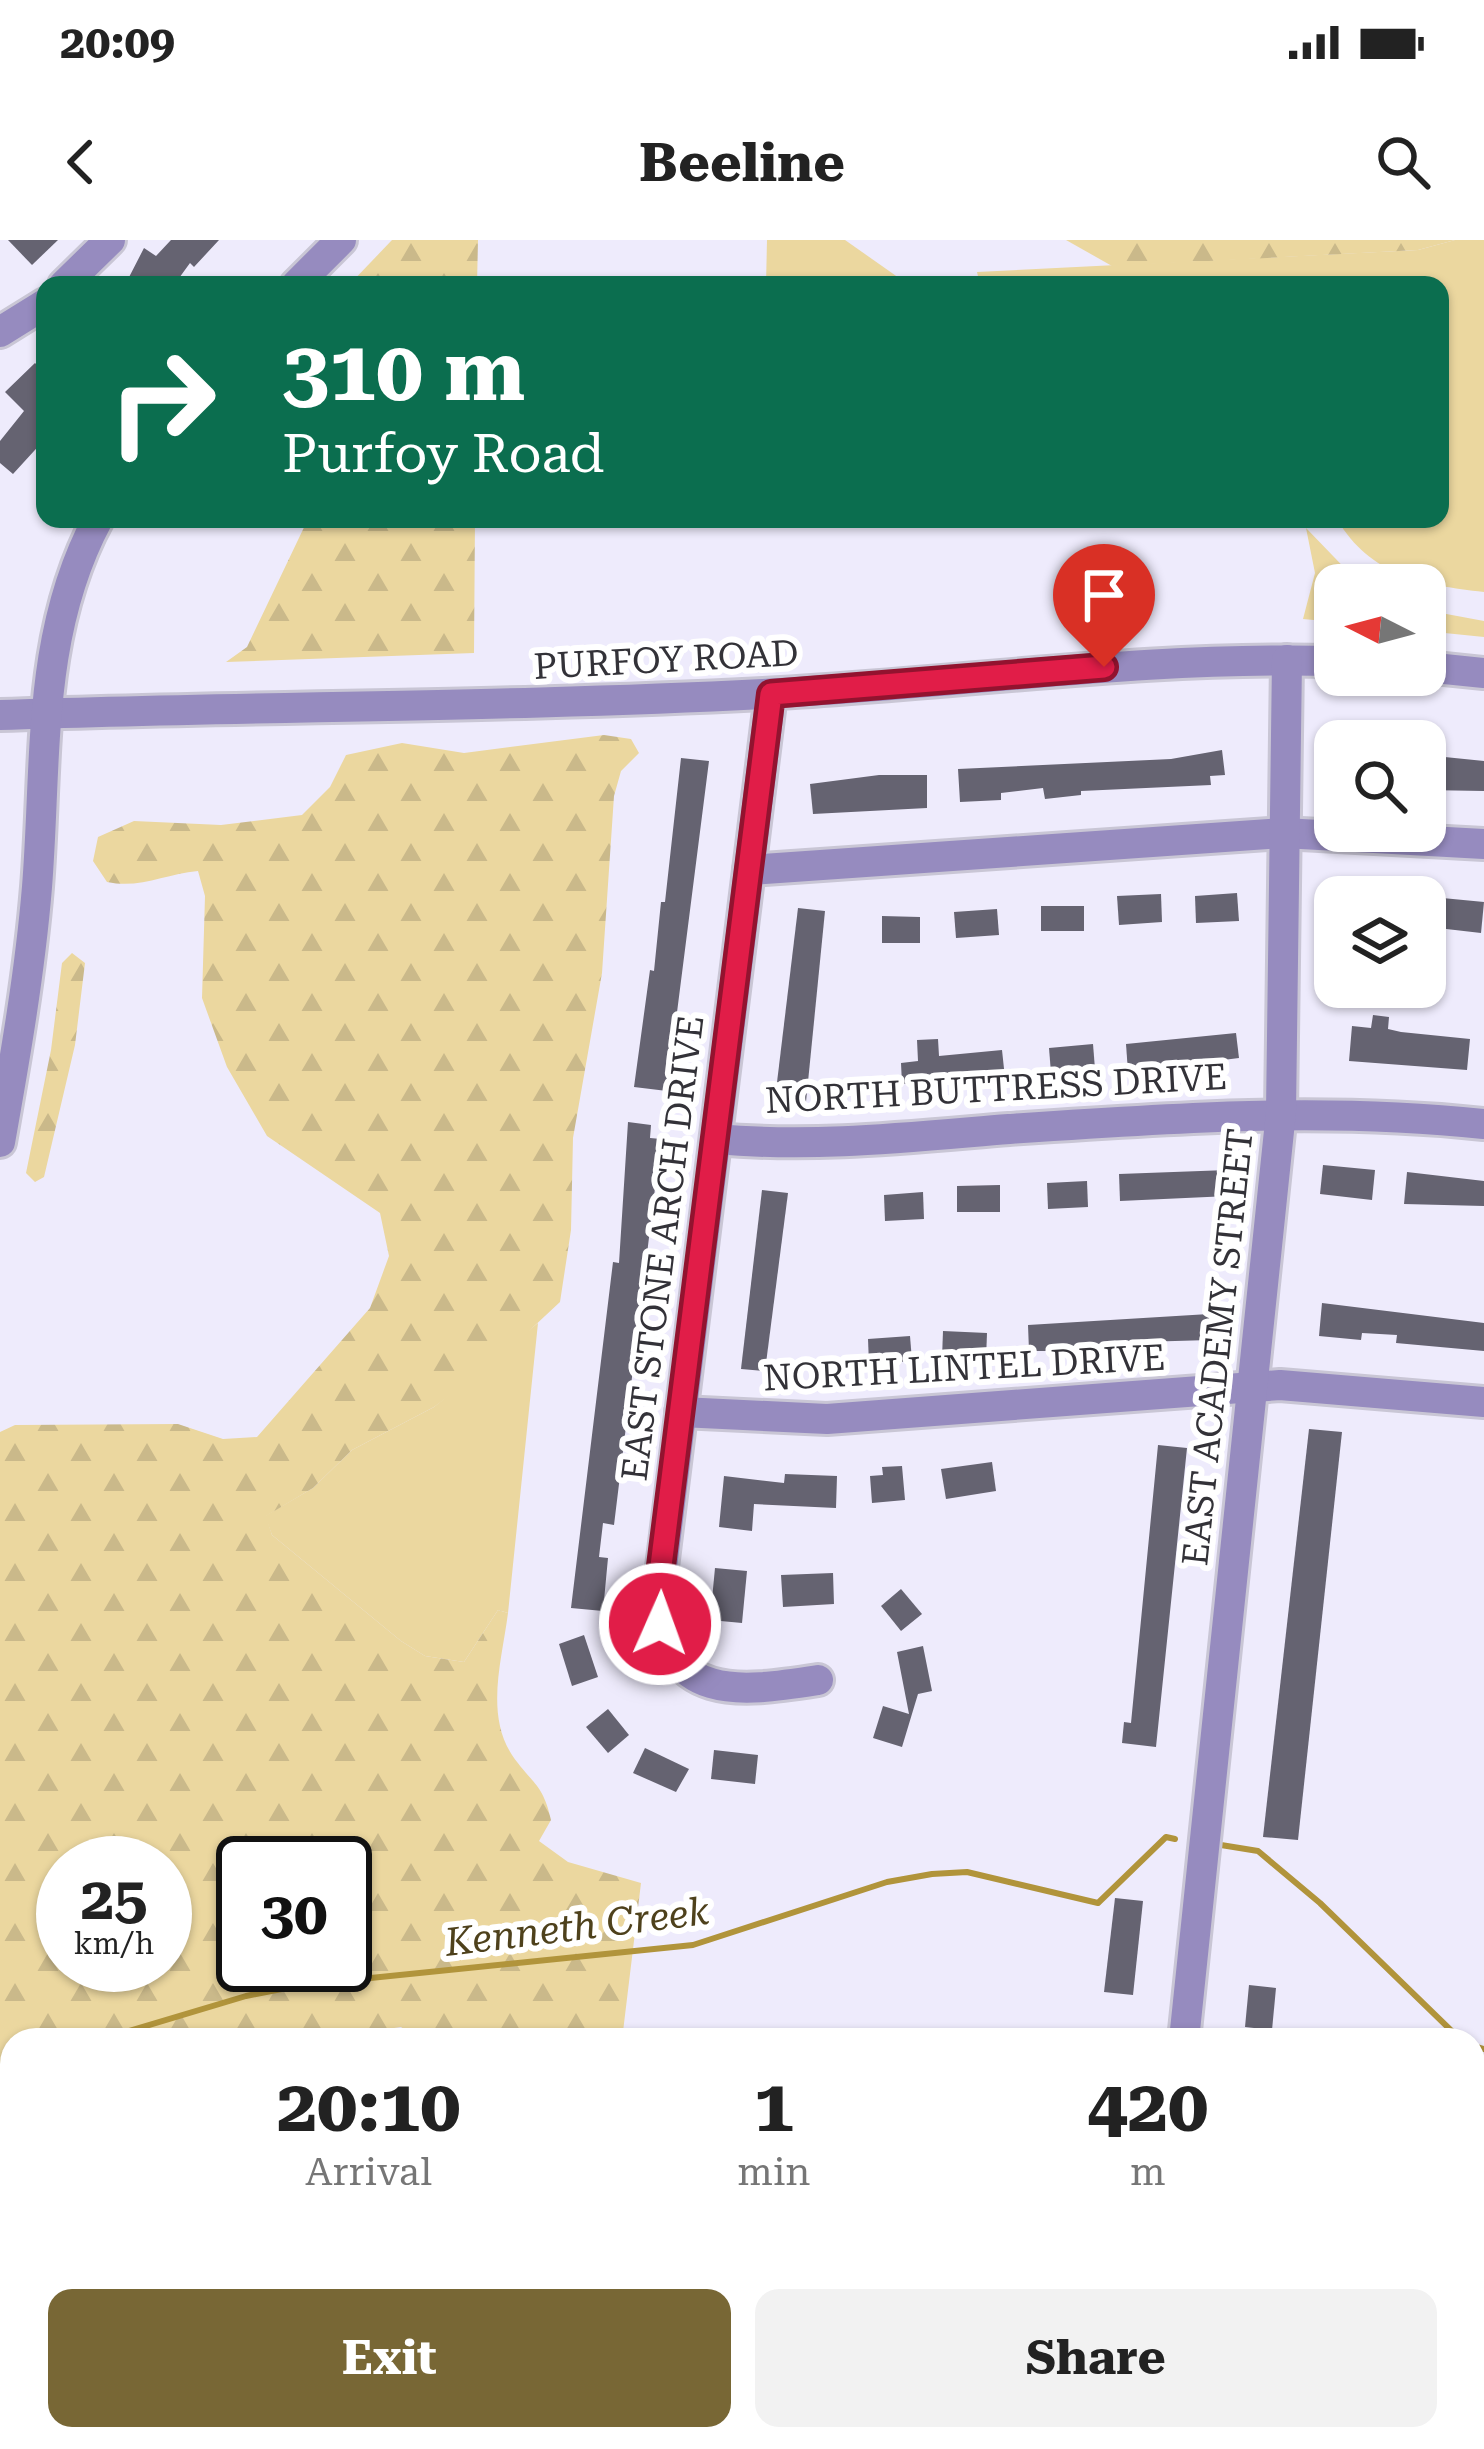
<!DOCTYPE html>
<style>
body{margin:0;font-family:"Roboto Serif",serif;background:#f2f2f2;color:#222;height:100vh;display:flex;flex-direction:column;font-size:45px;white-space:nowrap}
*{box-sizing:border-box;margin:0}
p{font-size:39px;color:#767676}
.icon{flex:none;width:66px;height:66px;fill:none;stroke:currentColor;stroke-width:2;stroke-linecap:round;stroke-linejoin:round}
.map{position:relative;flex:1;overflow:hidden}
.panel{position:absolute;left:0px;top:1788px;width:1485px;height:423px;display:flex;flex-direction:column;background:#fff;border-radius:36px 36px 0 0;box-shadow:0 3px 9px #0004}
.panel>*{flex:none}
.banner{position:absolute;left:36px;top:36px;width:1413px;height:252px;border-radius:24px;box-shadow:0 3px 9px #0004;background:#0b6e4f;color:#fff;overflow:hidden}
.needle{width:78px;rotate:276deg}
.tools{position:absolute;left:1314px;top:324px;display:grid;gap:24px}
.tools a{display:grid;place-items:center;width:132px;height:132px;border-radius:24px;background:#fff;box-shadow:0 3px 9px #0004;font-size:60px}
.speed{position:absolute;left:36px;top:1596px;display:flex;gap:24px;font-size:60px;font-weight:700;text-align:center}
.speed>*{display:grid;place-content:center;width:156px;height:156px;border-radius:50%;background:#fff;box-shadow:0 3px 9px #0004;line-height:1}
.speed small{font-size:30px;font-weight:400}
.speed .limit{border:6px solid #111;border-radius:18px;background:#fff;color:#111}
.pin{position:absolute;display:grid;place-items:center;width:102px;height:102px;color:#fff;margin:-123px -51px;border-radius:50% 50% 50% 0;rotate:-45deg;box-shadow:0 0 12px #0007}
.pin .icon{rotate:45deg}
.me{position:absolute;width:132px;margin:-66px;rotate:2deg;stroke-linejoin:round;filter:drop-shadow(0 0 9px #0008)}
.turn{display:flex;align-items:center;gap:42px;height:252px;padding:0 48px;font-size:54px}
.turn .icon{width:156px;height:156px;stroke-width:2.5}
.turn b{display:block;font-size:84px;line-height:102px}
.eta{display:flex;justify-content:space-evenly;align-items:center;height:204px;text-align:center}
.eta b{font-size:72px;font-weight:700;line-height:84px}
.primary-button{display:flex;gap:24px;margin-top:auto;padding:24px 48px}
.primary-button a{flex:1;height:138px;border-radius:24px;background:#786735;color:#fff;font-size:48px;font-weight:700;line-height:138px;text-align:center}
.primary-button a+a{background:#f2f2f2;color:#222}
.status{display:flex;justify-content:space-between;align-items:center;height:84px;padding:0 60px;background:#fff;direction:ltr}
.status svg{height:33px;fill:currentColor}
header{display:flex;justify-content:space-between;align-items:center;height:156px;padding:0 48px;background:#fff;font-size:54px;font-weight:700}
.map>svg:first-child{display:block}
.grass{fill:#ebd79f}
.forest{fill:url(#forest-firs);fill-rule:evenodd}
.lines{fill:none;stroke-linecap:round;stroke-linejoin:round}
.stream{stroke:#b1943b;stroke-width:6}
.building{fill:#656371}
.minor-casing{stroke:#c9c6d5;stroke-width:36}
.path{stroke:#8f8d99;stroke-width:3;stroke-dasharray:3 9;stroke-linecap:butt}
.minor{stroke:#968bbf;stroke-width:30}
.route-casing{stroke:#92132f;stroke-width:30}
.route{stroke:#e11d48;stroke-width:21}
.labels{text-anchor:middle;stroke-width:12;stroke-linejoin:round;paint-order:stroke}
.street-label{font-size:36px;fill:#333238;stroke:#fff}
.water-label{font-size:39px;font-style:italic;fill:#4e411c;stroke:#fff}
</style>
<div class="status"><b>20:09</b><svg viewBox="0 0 49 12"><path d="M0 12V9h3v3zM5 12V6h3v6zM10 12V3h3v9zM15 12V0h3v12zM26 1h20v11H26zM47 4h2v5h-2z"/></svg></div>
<header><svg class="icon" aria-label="back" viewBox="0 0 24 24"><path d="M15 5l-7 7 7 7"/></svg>Beeline<svg class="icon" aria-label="search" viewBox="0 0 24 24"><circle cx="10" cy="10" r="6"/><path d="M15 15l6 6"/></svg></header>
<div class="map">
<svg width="1484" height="2209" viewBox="0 0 1484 2209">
<defs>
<pattern id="forest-firs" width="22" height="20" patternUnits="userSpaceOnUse" patternTransform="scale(3)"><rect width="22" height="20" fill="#ebd79f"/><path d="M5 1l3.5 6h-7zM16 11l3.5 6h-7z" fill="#cab98a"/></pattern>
</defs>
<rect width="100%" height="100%" fill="#eeebfc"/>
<g class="grass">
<polygon points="767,0 845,0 909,45 766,45"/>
<path d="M1455,0H1484V352C1424,345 1370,336 1337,279H1440V45H980L977,32L1418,10Z"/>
<polygon points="1306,288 1361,345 1335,345 1335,382 1303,379 1315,333"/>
<polygon points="1425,370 1484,381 1484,397 1425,391"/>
<polygon points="538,1083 508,1373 498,1370 464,1422 425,1416 401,1401 272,1295 265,1276 313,1248 352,1210 434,1167"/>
<polygon points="12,1942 12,2039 0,2036 0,1961"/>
</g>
<g class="forest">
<polygon points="392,0 478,0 477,45 349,45"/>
<polygon points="1066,0 1455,0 1418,10 1112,26"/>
<polygon points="308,279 475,279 474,413 226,422 247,407"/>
<path d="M604,495L631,499L639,513L621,531L614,556L602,733L573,898L571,990L560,1062L500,1118L434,1167L352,1210L313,1248L266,1276L272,1295L401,1401L425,1416L464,1422L498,1370L508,1373C502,1420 485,1473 512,1515C531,1543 543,1543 551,1580L539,1601L568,1622L641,1643L622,1800H419L401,1787L312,1800H12V1942L0,1961V1192L15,1185L178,1184L223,1199L257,1197L370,1068L389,1016L380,973L267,896L227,827L202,758L205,656L198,631C165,634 140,649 107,642L93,621L98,597L134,581L221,585L302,575L330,547L346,515L402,503L464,513ZM165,1623V1725H63V1623ZM345,1623V1725H243V1623Z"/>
<polygon points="72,713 85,723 75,805 44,937 35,942 26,933 51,810 62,723"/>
</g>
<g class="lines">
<g class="stream">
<polyline points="1221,1605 1258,1611 1320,1663 1461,1800"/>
<polyline points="99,1800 246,1756 302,1745 693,1705 887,1642 932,1634 967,1632 1098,1663 1166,1597 1175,1599"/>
<polyline points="1473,1806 1484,1809"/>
<polyline points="0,1842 12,1839"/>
</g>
</g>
<g class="building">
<polygon points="8,0 58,0 32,25"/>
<polygon points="171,0 219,0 194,27 190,23 174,45 125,45 144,8 156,16"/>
<polygon points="35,123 45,133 45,199 13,234 0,223 0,201 24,171 5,152"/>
<polygon points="1222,510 1225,535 1210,536 1211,545 1081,551 1081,555 1045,559 1043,548 1001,553 1001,560 960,562 958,529 1171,519"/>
<polygon points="1425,515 1484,521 1484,551 1425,550"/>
<polygon points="681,518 709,521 667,851 634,847 650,730 654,731 661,662 665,662"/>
<polygon points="879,535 927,535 927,568 813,574 810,544"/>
<polygon points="1237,653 1239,681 1196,683 1195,656"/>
<polygon points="1161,654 1162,682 1119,685 1117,656"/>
<polygon points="1432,657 1484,662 1481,693 1429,687"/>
<rect x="1041" y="666" width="43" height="25"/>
<polygon points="798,668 825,671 806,862 775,859"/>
<polygon points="997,669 999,695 956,698 954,672"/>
<polygon points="882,676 920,677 920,703 882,703"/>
<polygon points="1373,775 1389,777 1388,789 1401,792 1470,799 1467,830 1349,821 1352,786 1371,788"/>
<polygon points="1236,793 1239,818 1128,832 1126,804"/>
<polygon points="938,799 939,816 1002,810 1005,838 902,844 901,823 918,821 917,800"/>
<polygon points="1093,804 1095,829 1051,833 1049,808"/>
<polygon points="628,882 651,885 650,898 661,899 614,1285 603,1283 599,1317 608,1318 603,1371 571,1368 613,1022 619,1023"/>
<polygon points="1323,925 1375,930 1372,960 1320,954"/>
<polygon points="1228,930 1229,956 1120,961 1119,934"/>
<polygon points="1407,932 1484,941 1484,966 1404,964"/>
<polygon points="1087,941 1088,967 1048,969 1047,943"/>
<polygon points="1000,945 1000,972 957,972 957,946"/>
<polygon points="762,950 788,953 765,1131 741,1129"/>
<polygon points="923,952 924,979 885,981 884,955"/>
<polygon points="1322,1063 1484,1083 1484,1111 1396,1103 1397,1095 1362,1093 1361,1100 1319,1096"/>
<polygon points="1209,1074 1210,1100 1140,1102 1099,1111 1029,1111 1028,1085"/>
<polygon points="943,1091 987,1093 986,1120 942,1118"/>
<polygon points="910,1096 912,1121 869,1124 868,1099"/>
<polygon points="1309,1189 1342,1192 1298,1600 1263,1597"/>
<polygon points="1158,1205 1187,1208 1156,1507 1122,1503 1124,1482 1131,1483"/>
<polygon points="992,1222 996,1251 946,1259 941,1229"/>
<polygon points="902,1226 905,1260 872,1263 870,1236 883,1235 882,1227"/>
<polygon points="785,1234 837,1236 836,1268 754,1264 752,1291 719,1287 724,1236 784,1243"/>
<polygon points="715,1328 747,1331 742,1383 710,1380"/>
<polygon points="833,1333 834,1364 783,1367 781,1335"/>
<polygon points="901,1349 922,1374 901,1391 881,1366"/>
<polygon points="584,1395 598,1437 572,1446 559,1404"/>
<polygon points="923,1406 932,1451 918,1454 902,1507 873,1498 883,1466 909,1474 897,1412"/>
<polygon points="608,1469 629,1495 608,1513 586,1487"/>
<polygon points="645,1508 689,1529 676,1552 633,1533"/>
<polygon points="714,1510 758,1515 755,1544 711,1539"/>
<polygon points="1115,1658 1143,1661 1133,1755 1104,1752"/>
<polygon points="1249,1745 1276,1748 1272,1790 1245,1787"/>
</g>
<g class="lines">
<defs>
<g id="minor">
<polyline points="64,45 110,0"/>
<polyline points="296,45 341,0"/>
<polyline points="0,92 45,64"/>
<polyline points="1425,427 1484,433"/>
<path d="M771,454L658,1359C666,1464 740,1452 818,1440"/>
<path d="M0,475C255,466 509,467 763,454C954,444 1143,416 1335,421"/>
<polyline points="749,630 1283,593 1484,604"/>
<path d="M716,899C814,908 911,897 1009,889C1169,878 1324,867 1484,884"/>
<path d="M0,902C15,818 30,732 37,647C47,522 36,394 98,279"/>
<polyline points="681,1172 827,1179 1280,1145 1484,1162"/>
<polyline points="1184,1800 1281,872 1287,420"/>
<polyline points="0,2076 12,2078"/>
<polyline points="1473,2193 1484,2196"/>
<polyline points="349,2199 356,2209"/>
<polyline points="1211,2199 1216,2209"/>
<polyline points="1334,2209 1366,2199"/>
</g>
</defs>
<use href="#minor" class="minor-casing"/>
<polyline class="path" points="1473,1933 1484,1938"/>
<use href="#minor" class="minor"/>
</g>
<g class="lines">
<defs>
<polyline id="route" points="660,1384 661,1326 771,454 1104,427"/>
</defs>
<use href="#route" class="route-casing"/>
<use href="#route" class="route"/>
</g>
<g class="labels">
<g class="street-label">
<text transform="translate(666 419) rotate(-3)" y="13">PURFOY ROAD</text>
<text transform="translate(996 848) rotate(-3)" y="13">NORTH BUTTRESS DRIVE</text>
<text transform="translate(662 1008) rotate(-83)" y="13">EAST STONE ARCH DRIVE</text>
<text transform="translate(1217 1107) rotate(-84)" y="13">EAST ACADEMY STREET</text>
<text transform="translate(964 1127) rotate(-3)" y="13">NORTH LINTEL DRIVE</text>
</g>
<g class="water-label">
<text transform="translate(577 1686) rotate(-7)" y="14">Kenneth Creek</text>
</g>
</g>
</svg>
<div class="tools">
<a><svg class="needle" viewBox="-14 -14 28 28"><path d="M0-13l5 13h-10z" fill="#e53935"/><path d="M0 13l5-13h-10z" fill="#767676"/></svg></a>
<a><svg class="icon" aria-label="search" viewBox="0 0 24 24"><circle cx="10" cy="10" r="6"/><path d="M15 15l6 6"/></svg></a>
<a><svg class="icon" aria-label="layers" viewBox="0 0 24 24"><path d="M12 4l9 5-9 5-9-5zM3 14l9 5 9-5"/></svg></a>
</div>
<div class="speed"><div>25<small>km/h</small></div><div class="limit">30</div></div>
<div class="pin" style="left:1104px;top:427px;background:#d93025"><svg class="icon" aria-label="arrive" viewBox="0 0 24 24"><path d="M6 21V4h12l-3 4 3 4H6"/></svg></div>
<svg class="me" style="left:660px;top:1384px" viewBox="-20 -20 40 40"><circle r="17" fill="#e11d48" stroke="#fff" stroke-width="3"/><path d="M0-11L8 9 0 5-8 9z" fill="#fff"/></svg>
<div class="banner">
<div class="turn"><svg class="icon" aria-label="right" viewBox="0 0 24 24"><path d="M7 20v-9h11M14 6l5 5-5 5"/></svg><div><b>310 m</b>Purfoy Road</div></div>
</div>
<section class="panel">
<div class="eta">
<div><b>20:10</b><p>Arrival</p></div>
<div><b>1</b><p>min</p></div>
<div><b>420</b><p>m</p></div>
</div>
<div class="primary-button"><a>Exit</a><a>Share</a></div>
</section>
</div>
